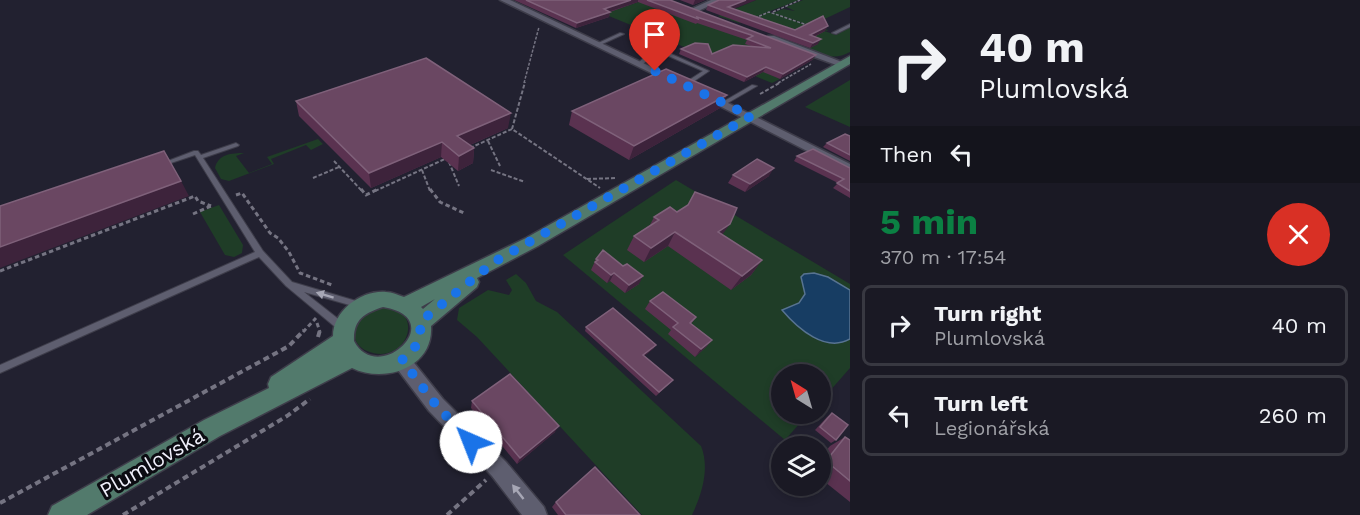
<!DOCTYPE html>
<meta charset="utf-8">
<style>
body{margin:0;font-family:"Work Sans",sans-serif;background:#272631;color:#f1f3f6;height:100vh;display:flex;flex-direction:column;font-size:22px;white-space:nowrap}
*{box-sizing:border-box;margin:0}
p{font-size:20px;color:#9fa0a6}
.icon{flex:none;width:33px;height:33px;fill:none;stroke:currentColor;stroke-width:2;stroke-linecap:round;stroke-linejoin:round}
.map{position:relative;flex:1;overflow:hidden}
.panel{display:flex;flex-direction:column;background:#1a1924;width:510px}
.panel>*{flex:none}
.guide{background:#1a1924;color:#f1f3f6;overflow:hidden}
.needle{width:39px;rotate:323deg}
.fabs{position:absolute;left:771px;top:364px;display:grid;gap:12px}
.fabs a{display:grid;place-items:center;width:60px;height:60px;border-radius:50%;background:#1a1924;box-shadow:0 3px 9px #0003,0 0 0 2px #383841;font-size:30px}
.pin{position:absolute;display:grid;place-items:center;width:51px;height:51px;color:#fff;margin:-62px -26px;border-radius:50% 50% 50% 0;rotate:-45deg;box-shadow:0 0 6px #0007}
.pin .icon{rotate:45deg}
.me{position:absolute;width:66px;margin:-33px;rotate:316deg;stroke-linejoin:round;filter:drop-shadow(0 0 4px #0008)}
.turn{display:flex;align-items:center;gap:21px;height:126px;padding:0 30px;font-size:27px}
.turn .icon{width:78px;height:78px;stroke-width:2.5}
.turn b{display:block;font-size:42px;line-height:51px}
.then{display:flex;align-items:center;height:57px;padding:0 30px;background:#0003;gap:12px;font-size:22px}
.round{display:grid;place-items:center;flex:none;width:63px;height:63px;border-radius:32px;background:#272631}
.headline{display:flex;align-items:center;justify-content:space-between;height:102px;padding:0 30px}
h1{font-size:36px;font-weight:700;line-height:45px;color:#0b8043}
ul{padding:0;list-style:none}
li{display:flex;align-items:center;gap:18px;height:81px;margin:0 12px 9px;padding:0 18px;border:3px solid #383841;border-radius:9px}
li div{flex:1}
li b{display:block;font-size:22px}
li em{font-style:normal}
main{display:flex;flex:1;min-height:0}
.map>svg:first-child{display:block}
.green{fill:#1f3d27}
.water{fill:#173d63;stroke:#587391;stroke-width:1.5}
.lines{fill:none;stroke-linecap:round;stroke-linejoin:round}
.service-casing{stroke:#3e3d4a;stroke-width:2}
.minor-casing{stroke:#3e3d4a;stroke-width:3}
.secondary-casing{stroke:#3e3d4a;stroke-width:3}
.path-far3{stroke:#757482;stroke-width:1.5;stroke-dasharray:3 1.5;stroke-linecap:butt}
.path-far2{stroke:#757482;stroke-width:2;stroke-dasharray:4 2;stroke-linecap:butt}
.path-far1{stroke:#757482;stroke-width:3;stroke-dasharray:4.5 3;stroke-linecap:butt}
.path{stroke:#757482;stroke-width:4;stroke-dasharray:6 4;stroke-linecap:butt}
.service{fill:#5e5e6f;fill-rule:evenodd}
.minor{fill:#5e5e6f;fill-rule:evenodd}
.secondary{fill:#527a6c;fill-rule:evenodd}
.wall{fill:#5a3250}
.shaded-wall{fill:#3d233b}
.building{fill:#6a4762;stroke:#7f617a;stroke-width:1.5}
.oneway{fill:#a7a7b5}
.route{stroke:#1a73e8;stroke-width:10;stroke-dasharray:0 18}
.labels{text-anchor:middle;stroke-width:6;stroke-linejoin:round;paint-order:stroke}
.near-street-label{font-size:21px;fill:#f0f0fb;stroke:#0c0c12}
</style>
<main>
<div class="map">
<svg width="850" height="515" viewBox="0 0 850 515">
<rect width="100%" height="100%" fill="#222130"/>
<g class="green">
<polygon points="644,0 818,58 767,73 780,79 772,83 604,14"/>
<polygon points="756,0 799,0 739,23 718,16"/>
<polygon points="803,0 850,0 850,7 814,24 828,30 827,31 773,13 783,9 795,11 786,7"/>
<path d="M769,12L836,35L850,27V52C834,61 824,55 807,49L817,44L750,20Z"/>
<polygon points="850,80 850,127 805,107"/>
<path d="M318,139L323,144L311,150L306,145L271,159L274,164L229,181L221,179L215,168C218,154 232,153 244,153L236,156L249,173L272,164L267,157Z"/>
<polygon points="676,180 850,284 850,368 821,401 820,375 782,375 782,414 808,414 785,440 563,255"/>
<polygon points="219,205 243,245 242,253 234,257 225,255 200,212"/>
<path d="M516,274L526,283L536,301L557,312L701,446C710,468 702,494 692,515H642L477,337L457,320L459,308L488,290L509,295L512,290L506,280Z"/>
<path d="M377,307C430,304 408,368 367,351C355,346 350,332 357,320C361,315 371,311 377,307Z"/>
</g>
<path class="water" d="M814,273L828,277L850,290V339C826,353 798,329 782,310L799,303L805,294L801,277L804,274Z"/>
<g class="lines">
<defs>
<g id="service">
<polygon points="850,24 850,27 836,34 832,33"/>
<polygon points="620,33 624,34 600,45 596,44"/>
<polygon points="634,39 638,39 709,71 687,86 683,86 683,84 703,71 657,51 642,65 638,65 638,63 654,49 634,41"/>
<polygon points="752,85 757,86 726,104 721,103"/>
<polygon points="236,143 239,145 238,146 203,158 263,251 292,282 363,303 364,305 363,307 360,308 304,292 346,325 347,328 346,331 343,332 340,331 286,286 259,257 0,373 0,365 255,252 195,155 165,165 161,165 160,164 194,151 198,151 201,155"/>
</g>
<g id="minor">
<polygon points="500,0 510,0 681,81 672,83"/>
<polygon points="711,0 722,0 696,12 689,10"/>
<polygon points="768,36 774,36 847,64 839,66 768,40"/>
<polygon points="706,92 850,164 850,173 702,97 701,95"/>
<polygon points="401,352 407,354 443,399 506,462 544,507 547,515 522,515 492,476 429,411 395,366 392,360 395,354"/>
</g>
<path id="secondary" d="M850,56V64L538,246L477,278L479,282L477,287L431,326C434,368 384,384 352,368L220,436L87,515H48L52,506L204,420L269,388L268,384L271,377L333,336C333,311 361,290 386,292C392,292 398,295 404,297L526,238ZM435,299L423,309L421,307ZM383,307C451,318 378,387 354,341C353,320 364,313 383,307Z"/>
</defs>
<use href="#service" class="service-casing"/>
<use href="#minor" class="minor-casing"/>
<use href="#secondary" class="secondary-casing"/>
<g class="path-far3">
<polyline points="773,12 800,0"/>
<polyline points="755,18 769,12 810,26"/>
<polyline points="524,83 539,27"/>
<polyline points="778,83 811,64"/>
</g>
<g class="path-far2">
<polyline points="760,94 781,82"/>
<polyline points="512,129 525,82"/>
<polyline points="488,141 500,166"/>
<polyline points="470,148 512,129 600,188"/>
<polyline points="334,161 362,191"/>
<polyline points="449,162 459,186"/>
<polyline points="422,170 430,191"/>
<polyline points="491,170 525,182"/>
<polyline points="313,178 339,167"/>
<polyline points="587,179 617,178"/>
<polyline points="375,191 447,158"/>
</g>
<g class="path-far1">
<polyline points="361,189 366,195 378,189"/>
<polyline points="430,189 440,202 464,213"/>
<polyline points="236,195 242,193 270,233 278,238 289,252 300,273 332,285"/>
<polyline points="193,214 211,206"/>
<polyline points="0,271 195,196 198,201 211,206"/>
<polyline points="317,323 320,332"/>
<polyline points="303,332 316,318"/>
</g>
<g class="path">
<polyline points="318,337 320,330"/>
<polyline points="0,503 289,346 304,330"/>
<polyline points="123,515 287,416 310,399"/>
<polyline points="447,515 486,480"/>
</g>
<use href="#service" class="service"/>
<use href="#minor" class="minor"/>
<use href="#secondary" class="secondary"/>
</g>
<g class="wall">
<polygon points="514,0 670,0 816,55 812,60 780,79 763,72 744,82 679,54 681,49 712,54 751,46 745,44 747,40 697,23 696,24 638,2 610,12 609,17 576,28"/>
<polygon points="680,0 705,0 693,5"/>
<polygon points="708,5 734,9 795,30 825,31 814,37 818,44 810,48 706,10"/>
<polygon points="727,95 720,108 629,160 569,125 572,111"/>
<polygon points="296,101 508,128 470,145 474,148 473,163 458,171 441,157 371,188 299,116"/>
<polygon points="850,136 850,161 823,147 827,143"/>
<polygon points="797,156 850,168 850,198 833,188 838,183 794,161"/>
<polygon points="733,175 769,176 745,192 728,183"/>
<polygon points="677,212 722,235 762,260 751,275 731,290 668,246 644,262 627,250 634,236 650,225 654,217"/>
<polygon points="596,259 639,284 625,293 610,281 607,283 591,270"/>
<polygon points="650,301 696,317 691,324 712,340 706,347 695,357 668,334 671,330 645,309"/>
<polygon points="586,327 654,348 644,356 673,380 656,396 585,331"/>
<polygon points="472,401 555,432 517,464 471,408"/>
<polygon points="832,413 836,440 831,443 815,430 827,417"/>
<polygon points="845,437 850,440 850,502 820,478 820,458 830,446"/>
<polygon points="556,502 640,515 558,515 552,507"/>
</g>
<g class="shaded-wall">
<polygon points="631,0 638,0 638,2 602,14 604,9"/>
<polygon points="695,0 705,0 693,5"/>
<polygon points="746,0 756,0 726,12 728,7"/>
<polygon points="610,12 609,17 576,28 577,23"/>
<polygon points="828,26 825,31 807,40 810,35"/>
<polygon points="821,39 818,44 810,48 813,43"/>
<polygon points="816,55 812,60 780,79 783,74"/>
<polygon points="766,67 763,72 744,82 747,77"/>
<polygon points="727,95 720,108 629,160 634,146"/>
<polygon points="511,113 508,128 456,151 457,136"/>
<polygon points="442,142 441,157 371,188 369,173"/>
<polygon points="474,148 473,163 458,171 459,156"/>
<polygon points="774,168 769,176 745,192 750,184"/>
<polygon points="181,181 189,196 0,268 0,247"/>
<polygon points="730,224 720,238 718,232"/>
<polygon points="675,232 668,246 644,262 651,248"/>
<polygon points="762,260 751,275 731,290 742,276"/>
<polygon points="614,273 610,281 607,283 611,275"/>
<polygon points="643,276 639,284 625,293 629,285"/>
<polygon points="712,340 706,347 695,357 701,349"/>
<polygon points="656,345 654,348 641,359 643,355"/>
<polygon points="559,426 555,432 517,464 520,458"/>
</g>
<g class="building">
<polygon points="526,0 631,0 604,9 610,12 577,23"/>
<polygon points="647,0 670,0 816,55 783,74 766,67 747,77 681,49 695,43 708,44 712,54 733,45 771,48 747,39 753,36 751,35 697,17 698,19"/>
<polygon points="719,0 746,0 728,7 795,30 823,16 828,26 810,35 821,39 813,43 708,5"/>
<polygon points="426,58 511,113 457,136 474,148 459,156 442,142 369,173 296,101"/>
<polygon points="666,69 727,95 634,146 572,111"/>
<polygon points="845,134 850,136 850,155 827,143"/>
<polygon points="813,149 850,168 850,191 837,183 844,179 797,156"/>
<polygon points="164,151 181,181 0,247 0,206"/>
<polygon points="757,159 774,168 750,184 733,175"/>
<polygon points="695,192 737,208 730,224 718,232 762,260 742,276 675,232 651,248 634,236 659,220 654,217 670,207 677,212 688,205"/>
<polygon points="603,250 623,266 627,264 643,276 629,285 614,273 611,275 595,262 598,260 596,259"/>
<polygon points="663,292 696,317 690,323 712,340 701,349 673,327 678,323 650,301"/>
<polygon points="613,308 656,345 643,355 673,380 659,392 586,327"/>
<polygon points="510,374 559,426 520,458 472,401"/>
<polygon points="832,413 848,425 836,440 820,427"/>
<polygon points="845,437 850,440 850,481 826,461"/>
<polygon points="595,467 640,515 566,515 556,502"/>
</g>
<defs><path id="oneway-solid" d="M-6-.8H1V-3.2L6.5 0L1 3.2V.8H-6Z" transform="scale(1.5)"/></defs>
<g class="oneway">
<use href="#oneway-solid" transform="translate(325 295) rotate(-163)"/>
<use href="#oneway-solid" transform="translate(518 492) rotate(-128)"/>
</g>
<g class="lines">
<path class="route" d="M471,442L436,405L402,360C415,350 422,340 420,322L494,262L751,116L655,71"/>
</g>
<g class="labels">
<g class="near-street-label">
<text transform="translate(152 463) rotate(-30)" y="7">Plumlovská</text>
</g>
</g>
</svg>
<div class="fabs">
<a><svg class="needle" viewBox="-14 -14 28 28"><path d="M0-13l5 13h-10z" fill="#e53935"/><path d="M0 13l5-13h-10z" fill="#9fa0a6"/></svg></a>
<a><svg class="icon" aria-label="layers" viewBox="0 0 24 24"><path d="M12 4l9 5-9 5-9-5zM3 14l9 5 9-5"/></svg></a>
</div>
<div class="pin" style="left:655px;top:71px;background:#d93025"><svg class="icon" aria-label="arrive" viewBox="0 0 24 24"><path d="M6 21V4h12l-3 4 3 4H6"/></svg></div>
<svg class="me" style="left:471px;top:442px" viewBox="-20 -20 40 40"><circle r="19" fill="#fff"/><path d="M0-13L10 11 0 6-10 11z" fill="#1a73e8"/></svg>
</div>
<section class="panel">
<div class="guide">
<div class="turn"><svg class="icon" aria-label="right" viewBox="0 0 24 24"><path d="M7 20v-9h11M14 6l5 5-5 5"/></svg><div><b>40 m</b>Plumlovská</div></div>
<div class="then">Then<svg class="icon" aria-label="left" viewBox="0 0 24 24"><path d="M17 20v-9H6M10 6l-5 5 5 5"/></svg></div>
</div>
<div class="headline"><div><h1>5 min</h1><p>370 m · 17:54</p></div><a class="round" style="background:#d93025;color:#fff"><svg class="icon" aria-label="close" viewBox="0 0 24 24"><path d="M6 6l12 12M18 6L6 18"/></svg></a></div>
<ul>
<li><svg class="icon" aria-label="right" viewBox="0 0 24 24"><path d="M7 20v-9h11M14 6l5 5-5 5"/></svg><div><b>Turn right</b><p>Plumlovská</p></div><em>40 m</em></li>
<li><svg class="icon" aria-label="left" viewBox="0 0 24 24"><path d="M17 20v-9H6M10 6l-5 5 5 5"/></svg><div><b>Turn left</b><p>Legionářská</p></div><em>260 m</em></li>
</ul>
</section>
</main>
